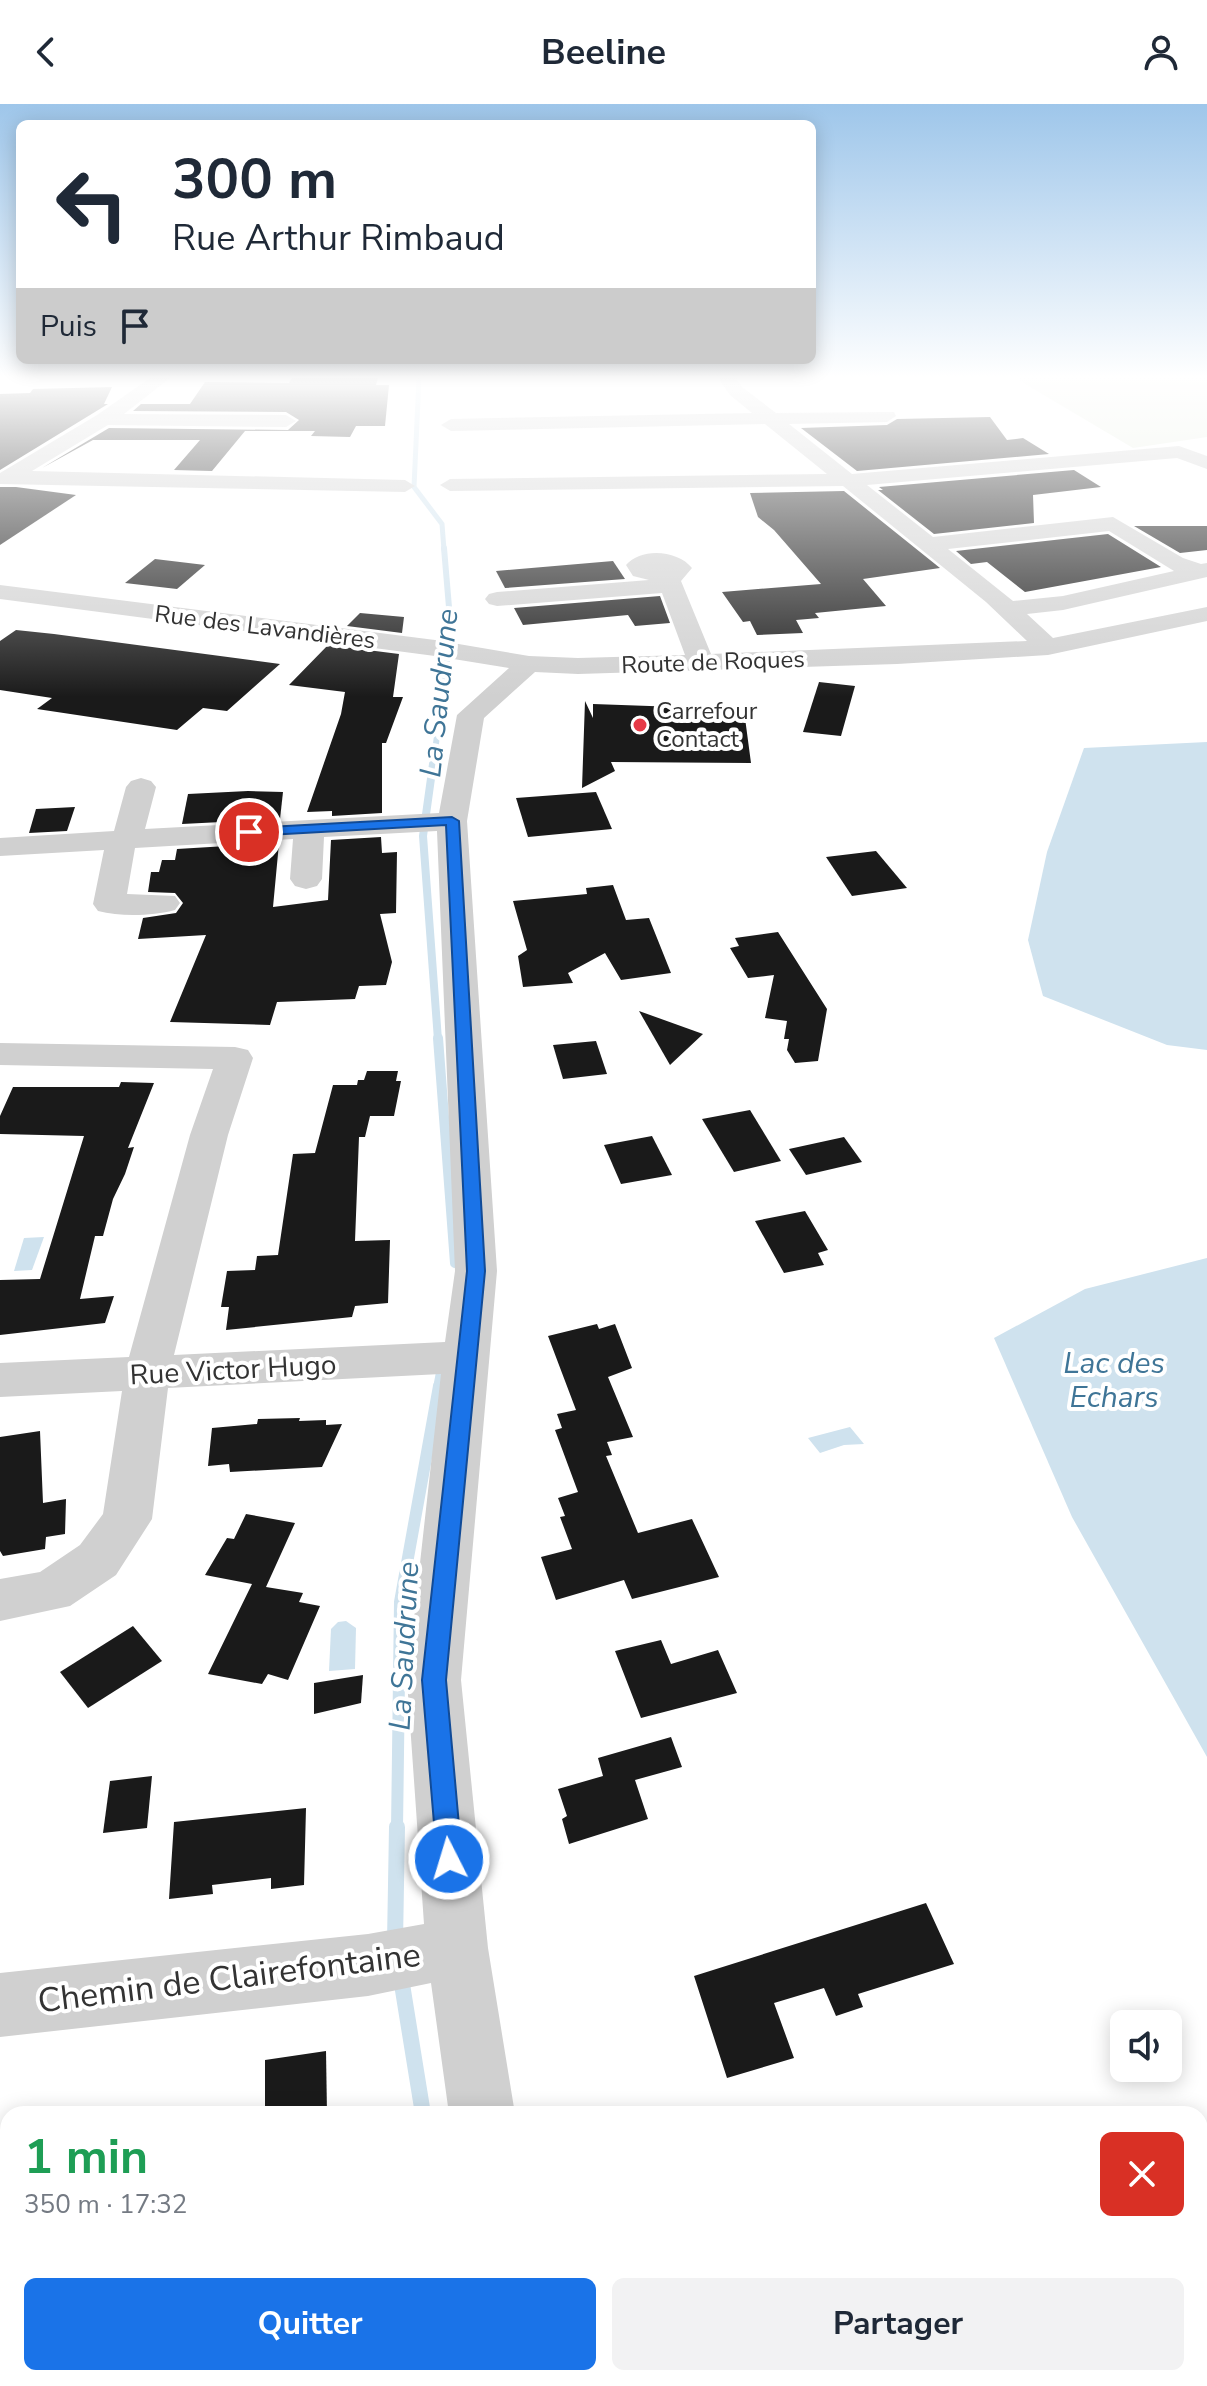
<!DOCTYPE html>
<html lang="fr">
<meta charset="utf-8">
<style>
body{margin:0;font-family:"Nunito Sans",sans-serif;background:#f2f2f3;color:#1f2937;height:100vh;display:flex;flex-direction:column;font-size:30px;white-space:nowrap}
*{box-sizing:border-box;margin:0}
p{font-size:26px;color:#747a83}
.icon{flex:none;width:44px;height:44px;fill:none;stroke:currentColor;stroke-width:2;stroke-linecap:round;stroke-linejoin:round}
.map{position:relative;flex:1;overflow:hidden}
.panel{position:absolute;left:0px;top:2002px;width:1208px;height:280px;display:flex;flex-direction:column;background:#fff;border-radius:24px 24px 0 0;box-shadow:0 4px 20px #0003}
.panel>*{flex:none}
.top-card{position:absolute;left:16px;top:16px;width:800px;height:244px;border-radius:12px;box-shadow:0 4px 20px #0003;background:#fff;color:#1f2937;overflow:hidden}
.controls{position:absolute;left:1110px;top:1906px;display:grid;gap:16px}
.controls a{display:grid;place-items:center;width:72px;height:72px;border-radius:12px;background:#fff;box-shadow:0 4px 20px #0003;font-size:40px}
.pin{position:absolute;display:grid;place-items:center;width:68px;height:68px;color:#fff;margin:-34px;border:4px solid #fff;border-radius:50%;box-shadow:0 2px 8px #0007}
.me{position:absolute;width:88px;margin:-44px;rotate:355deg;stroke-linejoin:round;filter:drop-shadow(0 0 6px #0008)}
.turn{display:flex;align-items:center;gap:28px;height:168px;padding:0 24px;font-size:36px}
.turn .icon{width:104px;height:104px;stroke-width:2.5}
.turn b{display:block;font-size:56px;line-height:68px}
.then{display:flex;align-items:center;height:76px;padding:0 24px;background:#0003;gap:16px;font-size:30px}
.round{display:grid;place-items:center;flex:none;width:84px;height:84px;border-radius:12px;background:#f2f2f3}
.summary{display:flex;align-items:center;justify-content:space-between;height:136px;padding:0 24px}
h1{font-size:48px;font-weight:700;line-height:60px;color:#1e9e55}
.button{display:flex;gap:16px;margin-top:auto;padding:16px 24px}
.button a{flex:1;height:92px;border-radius:12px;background:#1a73e8;color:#fff;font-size:32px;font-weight:700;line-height:92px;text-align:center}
.button a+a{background:#f2f2f3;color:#1f2937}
header{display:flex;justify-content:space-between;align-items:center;height:104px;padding:0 24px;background:#fff;font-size:36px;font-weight:700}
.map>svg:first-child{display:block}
.green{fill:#e6ecdf}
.water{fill:#cfe2ee}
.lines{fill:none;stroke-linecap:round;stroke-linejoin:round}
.stream-far5{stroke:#cfe2ee;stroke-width:5}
.stream-far4{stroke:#cfe2ee;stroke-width:6}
.stream-far3{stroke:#cfe2ee;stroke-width:8}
.stream-far2{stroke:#cfe2ee;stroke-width:10}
.stream-far1{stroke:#cfe2ee;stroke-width:12}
.stream{stroke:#cfe2ee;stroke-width:16}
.building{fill:#1a1a1a}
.minor{fill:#d0d0d0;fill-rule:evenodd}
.route{fill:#1a73e8;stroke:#114b97;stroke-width:2}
.poi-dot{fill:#e63946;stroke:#fff;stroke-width:3}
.labels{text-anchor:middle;stroke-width:8;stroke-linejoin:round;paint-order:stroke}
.far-street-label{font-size:24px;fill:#333;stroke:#fff}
.far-poi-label{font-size:24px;fill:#333;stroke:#fff;text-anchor:start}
.street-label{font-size:28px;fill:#333;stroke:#fff}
.water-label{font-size:30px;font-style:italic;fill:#3f7597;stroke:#fff}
.near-street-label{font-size:34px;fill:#333;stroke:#fff}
</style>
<header><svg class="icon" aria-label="back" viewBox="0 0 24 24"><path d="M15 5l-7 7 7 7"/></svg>Beeline<svg class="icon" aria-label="person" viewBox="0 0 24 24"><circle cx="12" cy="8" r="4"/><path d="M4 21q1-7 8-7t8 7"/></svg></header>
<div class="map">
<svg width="1207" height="2282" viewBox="0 0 1207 2282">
<rect width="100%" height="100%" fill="#fff"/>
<polygon class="green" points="1015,274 1207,274 1207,333 1133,344"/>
<g class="water">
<polygon points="1207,638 1207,946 1167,941 1043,892 1028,836 1047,748 1084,644"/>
<polygon points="44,1133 32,1166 14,1167 24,1134"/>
<polygon points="1207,1154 1207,1653 1072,1413 994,1234 1085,1185"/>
<polygon points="850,1323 864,1340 844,1341 820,1349 808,1334"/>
<polygon points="346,1517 356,1524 355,1565 329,1567 331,1525 338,1518"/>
</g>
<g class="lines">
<polyline class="stream-far5" points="419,274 414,383 442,420 444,446"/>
<polyline class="stream-far4" points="433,662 451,527 444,444"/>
<polyline class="stream-far3" points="433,660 423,732 438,936"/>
<g class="stream-far2">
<polyline points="438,934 455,1159"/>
<polyline points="438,1284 443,1258"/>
</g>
<polyline class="stream-far1" points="397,1725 400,1498 439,1282"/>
<g class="stream">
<polyline points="395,1838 397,1723"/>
<polyline points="401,1874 423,2010"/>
<polyline points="465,2274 467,2282"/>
</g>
</g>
<g class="building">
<polygon points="292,274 378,274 376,281 389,281 385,322 356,322 350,333 311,332 315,327 245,327 212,367 174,366 200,336 93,336 42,364 109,324 288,326 299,316 286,308 133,307 141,300 190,300 205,278 289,279"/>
<polygon points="112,283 104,300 108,300 0,366 0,290 30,289 33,285"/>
<polygon points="990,313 1007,336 1023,334 1049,350 857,367 801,324 887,321 897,315"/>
<polygon points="1074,366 1101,383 1033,391 1034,419 934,430 878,386 883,386 879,383"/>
<polygon points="0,383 16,383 76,391 0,441"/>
<polygon points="844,387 940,464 863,475 886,502 815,509 819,514 796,516 803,529 757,531 750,517 743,518 722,488 821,480 774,426 758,413 750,389"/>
<polygon points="1134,422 1207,422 1207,446 1180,449"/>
<polygon points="1108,430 1161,463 1025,488 987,458 971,460 956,447"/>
<polygon points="155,455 205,461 177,485 125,479"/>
<polygon points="613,457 625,475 505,484 496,467"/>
<polygon points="660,492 670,519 635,522 628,511 523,521 514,504"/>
<polygon points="360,509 404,513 402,529 347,522"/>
<polygon points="16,526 54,530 280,560 227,607 203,604 177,626 37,605 52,594 0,586 0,537"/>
<polygon points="328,541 399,550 393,593 403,593 386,639 382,639 382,709 332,712 332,707 307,708 341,610 345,588 289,581"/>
<polygon points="819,578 855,582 841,632 803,628"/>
<polygon points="585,597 593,614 593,600 706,604 705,614 745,614 751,659 611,658 615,667 582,684"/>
<polygon points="248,687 283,688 280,715 182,720 188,690"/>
<polygon points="596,688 612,725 528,733 516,694"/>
<polygon points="75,703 67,727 29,729 36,705"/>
<polygon points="381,733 382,749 397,748 396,809 380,810 392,858 386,881 359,882 355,895 277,898 270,921 170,918 206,831 138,835 143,814 176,809 183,799 175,789 148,788 151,768 159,768 162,756 175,756 177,745 279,739 273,803 328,796 331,736"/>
<polygon points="876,747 907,784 852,792 826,753"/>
<polygon points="613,781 626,816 649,814 671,869 621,876 605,849 568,869 573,879 523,883 518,852 527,846 513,797 587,790 586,784"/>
<polygon points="778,828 827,905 818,957 795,959 787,946 789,935 784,935 787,917 765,914 774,871 748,874 730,844 739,842 735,834"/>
<polygon points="639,907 703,930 670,961"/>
<polygon points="596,937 607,970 563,975 553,941"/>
<polygon points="367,967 398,967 396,977 401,977 394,1012 370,1012 365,1033 359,1033 355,1137 390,1136 388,1199 355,1202 352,1213 226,1226 229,1203 221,1203 227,1167 255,1166 257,1152 278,1151 293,1050 315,1049 333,981 357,981 358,976 364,976"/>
<polygon points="121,978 154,979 128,1044 134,1043 125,1070 113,1095 103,1132 95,1132 80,1195 114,1192 105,1219 0,1231 0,1176 40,1175 84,1032 0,1030 0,1012 13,983 119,983"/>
<polygon points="750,1006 781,1057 734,1068 702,1015"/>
<polygon points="652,1032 672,1071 621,1080 604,1041"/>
<polygon points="844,1033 862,1058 806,1071 789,1045"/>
<polygon points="805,1107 828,1146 818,1149 824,1161 784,1169 755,1117"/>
<polygon points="597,1220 599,1225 615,1220 632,1264 608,1273 633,1333 607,1338 612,1351 606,1352 638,1429 692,1415 719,1473 632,1495 624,1476 556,1496 541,1453 572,1445 560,1413 565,1412 558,1394 578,1388 555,1326 562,1324 557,1310 576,1306 548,1232"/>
<polygon points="300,1314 299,1317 326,1316 326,1321 342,1320 322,1363 230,1368 229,1360 208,1362 212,1324 257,1320 258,1315"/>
<polygon points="40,1327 43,1399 66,1395 65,1430 46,1433 45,1445 3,1452 0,1447 0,1333"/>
<polygon points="246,1410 295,1419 266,1483 303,1489 299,1498 320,1502 288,1576 268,1570 262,1580 208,1570 252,1480 205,1471 227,1434 234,1435"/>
<polygon points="133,1522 162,1557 88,1604 60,1568"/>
<polygon points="661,1536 671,1560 718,1546 737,1589 641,1614 615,1547"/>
<polygon points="363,1571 361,1599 314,1610 314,1579"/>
<polygon points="671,1633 682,1663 635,1676 648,1715 569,1740 562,1715 567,1712 558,1685 603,1672 598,1654"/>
<polygon points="152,1672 147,1724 103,1729 110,1677"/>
<polygon points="306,1704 304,1781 271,1785 271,1774 212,1781 213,1790 169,1795 174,1718"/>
<polygon points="926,1799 954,1860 858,1890 863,1903 836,1912 824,1884 774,1899 794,1954 727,1974 694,1872"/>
<polygon points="326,1947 327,2010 265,2010 265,1956"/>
</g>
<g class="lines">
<g class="minor">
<polygon points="150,274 170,274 124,310 286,311 296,317 286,323 108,321 32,367 405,376 415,382 405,388 0,380 0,369 97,311"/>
<path d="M718,274H736L742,283L776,309L894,308L896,312L887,318L789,320L852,370L1179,342L1207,352V365L1177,354L867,381L933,433L1113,413L1183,454L1201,460L1207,459V473L1063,506L1027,510L1053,534L1207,503V517L1048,551L897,560L578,570L535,568L484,614L467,717L497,1167L461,1576L488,1844L515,2010H449L431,1879L368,1892L0,1933V1869L368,1830L424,1820L407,1576L441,1270L168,1284L152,1415L116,1471L70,1502L0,1517V1475L40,1468L80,1441L103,1410L122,1287L0,1293V1259L129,1253L190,1031L213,965L0,961V939L235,943L248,946L253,954L228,1031L174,1251L445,1238L455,1167L437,727L324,733L322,775L317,782L306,785L295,782L290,775L293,735L135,744L127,790L175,792L180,799L175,806C152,812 121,813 98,807L93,800L104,746L0,752V734L114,727L126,683L131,677L141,674L151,677L156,683L145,725L439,709L457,611L509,564L435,552L0,495V481L435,536L529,552L578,554L685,551L662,489L497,502L489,500L485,495L489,490L497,488L649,476L633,472L626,461C641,443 678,446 692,464L681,477L711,550L1027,537L986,498L843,382L450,387L440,381L450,375L827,370L765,320L451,327L441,321L451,315L752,309L730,291ZM1109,427L1174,467L1063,492L1013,497L948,445Z"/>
<polygon points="489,2274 563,2274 565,2282 491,2282"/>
</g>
</g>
<linearGradient id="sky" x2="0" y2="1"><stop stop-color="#9ec6ea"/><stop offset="0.46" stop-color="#fff"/><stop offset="1" stop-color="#fff" stop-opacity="0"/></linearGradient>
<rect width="1207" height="593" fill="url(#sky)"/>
<polygon class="route" points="452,713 459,717 485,1167 446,1576 462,1755 458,1764 449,1767 440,1764 437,1755 422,1576 467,1167 446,721 249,732 242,728 249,724"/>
<circle class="poi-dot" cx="640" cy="621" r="8"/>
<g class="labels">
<g class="far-street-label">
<text transform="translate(265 523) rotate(7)" y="8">Rue des Lavandières</text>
<text transform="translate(713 558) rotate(-2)" y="8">Route de Roques</text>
</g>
<g class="far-poi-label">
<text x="656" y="615">Carrefour<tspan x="656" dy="28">Contact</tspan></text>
</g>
<g class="street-label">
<text transform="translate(233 1265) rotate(-3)" y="10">Rue Victor Hugo</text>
</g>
<g class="water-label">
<text transform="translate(439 589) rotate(-84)" y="10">La Saudrune</text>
<text x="1114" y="1269">Lac des<tspan x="1114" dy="34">Echars</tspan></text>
<text transform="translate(404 1542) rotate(-87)" y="10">La Saudrune</text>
</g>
<g class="near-street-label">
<text transform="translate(229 1873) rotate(-7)" y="12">Chemin de Clairefontaine</text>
</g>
</g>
</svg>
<div class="controls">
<a><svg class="icon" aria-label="sound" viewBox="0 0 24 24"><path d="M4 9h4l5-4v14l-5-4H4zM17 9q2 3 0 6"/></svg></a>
</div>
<div class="pin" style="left:249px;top:728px;background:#d93025"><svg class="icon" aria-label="arrive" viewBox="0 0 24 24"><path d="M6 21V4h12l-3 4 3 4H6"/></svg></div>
<svg class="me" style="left:449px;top:1755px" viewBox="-20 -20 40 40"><circle r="17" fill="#1a73e8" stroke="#fff" stroke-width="3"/><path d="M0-11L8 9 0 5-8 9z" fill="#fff"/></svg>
<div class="top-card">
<div class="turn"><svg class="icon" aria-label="left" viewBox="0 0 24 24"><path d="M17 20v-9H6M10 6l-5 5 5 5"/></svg><div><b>300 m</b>Rue Arthur Rimbaud</div></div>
<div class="then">Puis<svg class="icon" aria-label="arrive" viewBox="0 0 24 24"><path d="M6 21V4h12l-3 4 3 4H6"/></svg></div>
</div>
<section class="panel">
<div class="summary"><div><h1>1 min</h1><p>350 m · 17:32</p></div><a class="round" style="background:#d93025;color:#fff"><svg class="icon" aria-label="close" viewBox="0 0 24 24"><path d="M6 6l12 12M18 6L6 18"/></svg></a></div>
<div class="button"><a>Quitter</a><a>Partager</a></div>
</section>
</div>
